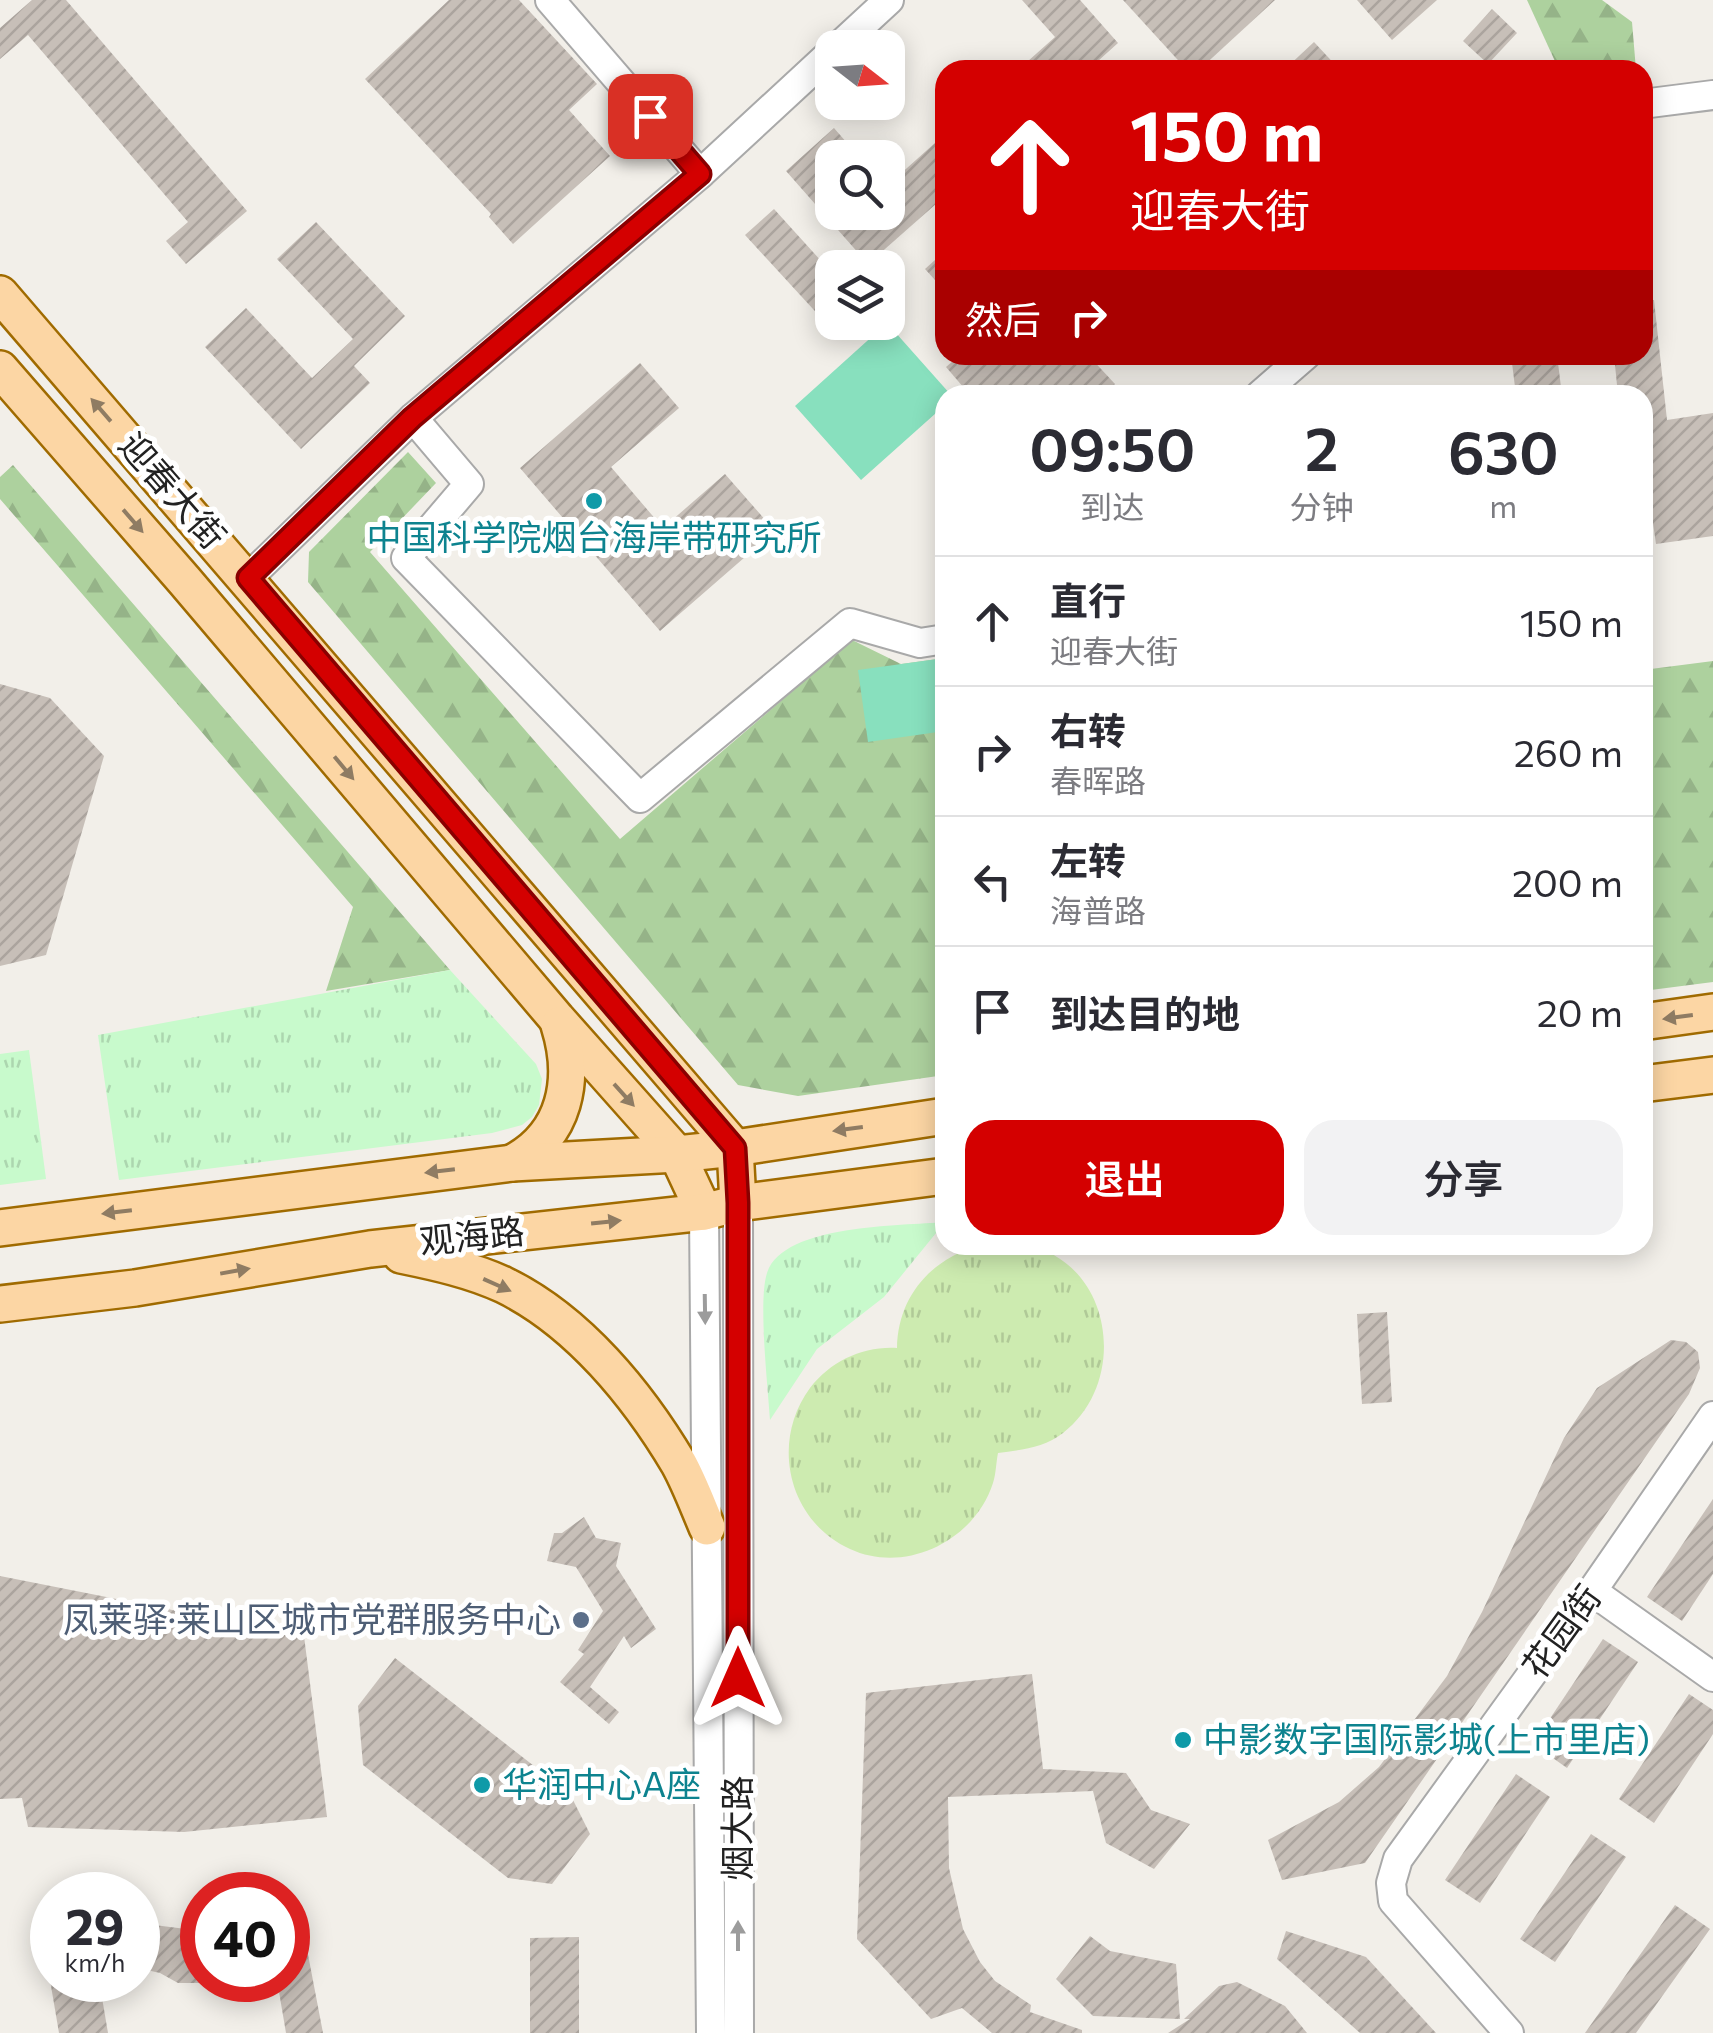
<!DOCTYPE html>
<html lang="zh">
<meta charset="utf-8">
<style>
body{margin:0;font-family:Commissioner,"Noto Sans SC",sans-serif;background:#f2f2f3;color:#2b2b33;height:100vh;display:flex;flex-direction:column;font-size:38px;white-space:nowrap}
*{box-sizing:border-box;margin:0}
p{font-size:32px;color:#7c7c81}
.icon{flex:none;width:55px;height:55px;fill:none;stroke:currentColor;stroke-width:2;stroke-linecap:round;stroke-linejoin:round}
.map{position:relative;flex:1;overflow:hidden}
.details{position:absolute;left:935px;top:385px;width:718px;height:870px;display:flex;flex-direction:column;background:#fff;border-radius:30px;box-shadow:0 5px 25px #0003}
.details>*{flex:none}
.top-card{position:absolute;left:935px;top:60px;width:718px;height:305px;border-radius:30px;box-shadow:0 5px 25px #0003;background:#d40000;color:#fff;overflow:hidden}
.needle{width:65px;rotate:107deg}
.controls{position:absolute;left:815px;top:30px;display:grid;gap:20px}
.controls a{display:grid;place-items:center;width:90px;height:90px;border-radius:20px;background:#fff;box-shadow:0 5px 25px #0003;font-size:50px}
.speed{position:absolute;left:30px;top:1872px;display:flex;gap:20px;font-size:50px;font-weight:700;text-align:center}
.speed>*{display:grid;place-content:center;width:130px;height:130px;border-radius:50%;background:#fff;box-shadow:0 5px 25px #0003;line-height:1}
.speed small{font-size:25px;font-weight:400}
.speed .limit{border:15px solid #d22;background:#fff;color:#111}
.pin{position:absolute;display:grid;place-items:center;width:85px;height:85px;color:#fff;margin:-42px;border-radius:20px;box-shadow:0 5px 15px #0006}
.me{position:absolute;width:110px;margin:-55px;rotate:0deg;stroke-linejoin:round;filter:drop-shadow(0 0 8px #0008)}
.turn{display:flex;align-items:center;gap:35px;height:210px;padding:0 30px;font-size:45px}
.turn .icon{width:130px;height:130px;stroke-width:2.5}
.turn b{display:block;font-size:70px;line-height:85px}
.then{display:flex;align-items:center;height:95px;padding:0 30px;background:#0003;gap:20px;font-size:38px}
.eta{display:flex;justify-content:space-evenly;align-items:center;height:170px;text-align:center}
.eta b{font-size:60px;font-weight:600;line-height:70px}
.cta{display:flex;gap:20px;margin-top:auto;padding:20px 30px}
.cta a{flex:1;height:115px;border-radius:30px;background:#d40000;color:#fff;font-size:40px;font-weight:600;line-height:115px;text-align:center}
.cta a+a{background:#f2f2f3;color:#2b2b33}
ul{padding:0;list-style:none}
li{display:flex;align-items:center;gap:30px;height:130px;padding:0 30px;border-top:2px solid #e1e1e2}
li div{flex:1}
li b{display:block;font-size:38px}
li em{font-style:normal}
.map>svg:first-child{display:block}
.grass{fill:url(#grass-tufts)}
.forest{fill:url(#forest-firs)}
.park{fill:url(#park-tufts)}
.pitch{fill:#88e0be}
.building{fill:url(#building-hatch)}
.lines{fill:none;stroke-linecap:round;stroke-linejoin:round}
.minor-casing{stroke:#a9a9a9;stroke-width:32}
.major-casing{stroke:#a06b00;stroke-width:40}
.minor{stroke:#fff;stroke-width:28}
.major{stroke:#fcd6a4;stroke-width:35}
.oneway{fill:#8f7c63}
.oneway2{fill:#9c9c9c}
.route-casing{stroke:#8a0000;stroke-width:25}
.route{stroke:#d40000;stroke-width:18}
.culture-dot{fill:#0f9aa8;stroke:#fff;stroke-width:4}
.service-dot{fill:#5c6f8a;stroke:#fff;stroke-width:4}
.labels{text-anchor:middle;stroke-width:10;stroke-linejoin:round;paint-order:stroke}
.street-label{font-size:35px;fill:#222;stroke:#fff}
.culture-label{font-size:35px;fill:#0d838f;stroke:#fff;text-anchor:start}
.service-label{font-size:35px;fill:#4e5e75;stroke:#fff;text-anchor:end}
</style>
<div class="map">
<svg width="1713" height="2033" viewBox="0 0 1713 2033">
<defs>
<pattern id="grass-tufts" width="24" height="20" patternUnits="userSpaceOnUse" patternTransform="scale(2.5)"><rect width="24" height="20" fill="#cdebb0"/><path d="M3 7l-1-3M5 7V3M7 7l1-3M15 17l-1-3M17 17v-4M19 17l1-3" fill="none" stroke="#b0c997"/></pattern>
<pattern id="forest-firs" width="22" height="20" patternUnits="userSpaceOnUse" patternTransform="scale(2.5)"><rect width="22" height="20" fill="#add19e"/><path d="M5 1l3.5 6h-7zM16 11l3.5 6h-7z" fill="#95b388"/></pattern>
<pattern id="park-tufts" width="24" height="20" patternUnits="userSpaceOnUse" patternTransform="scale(2.5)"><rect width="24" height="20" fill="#c8facc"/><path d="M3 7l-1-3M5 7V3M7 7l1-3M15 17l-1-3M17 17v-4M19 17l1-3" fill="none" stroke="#acd6af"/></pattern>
<pattern id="building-hatch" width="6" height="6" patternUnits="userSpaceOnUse" patternTransform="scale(2.5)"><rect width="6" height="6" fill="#c7bfb8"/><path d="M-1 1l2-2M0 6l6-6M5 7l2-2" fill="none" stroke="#aba49e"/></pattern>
</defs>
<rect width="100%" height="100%" fill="#f2efe9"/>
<path class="grass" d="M980,1245C995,1245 1013,1242 1027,1245C1114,1264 1129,1382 1063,1433C1044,1448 1020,1450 998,1453C996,1463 996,1474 993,1483C975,1540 906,1575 850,1549C788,1521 770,1442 810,1388C831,1361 863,1346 897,1348C898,1296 931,1259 980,1245Z"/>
<g class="forest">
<polygon points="1527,0 1602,0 1632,22 1636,70 1559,70"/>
<polygon points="408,452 436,483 370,552 620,839 852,640 901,664 945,658 945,1075 798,1096 738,1085 308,582 309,552"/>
<polygon points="13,465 450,970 326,991 353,907 0,499 0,477"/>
<polygon points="1713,661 1713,982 1643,991 1643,670"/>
</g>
<g class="park">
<polygon points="450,970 536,1064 542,1079 539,1105 532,1117 522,1125 492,1133 119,1180 98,1035"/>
<polygon points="29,1050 46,1179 0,1185 0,1054"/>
<path d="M945,1222L884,1297L817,1349L770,1420C768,1387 758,1301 767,1273C783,1224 900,1226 945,1222Z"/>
</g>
<g class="pitch">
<polygon points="887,323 951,395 945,395 945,405 861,480 795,406"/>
<polygon points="945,658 945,731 868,742 858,670"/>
</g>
<g class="building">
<polygon points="32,0 66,0 247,211 186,264 166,241 188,222 28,35 0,59 0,28"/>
<polygon points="449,0 519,0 597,84 569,110 610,156 513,244 489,217 491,214 365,79"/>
<polygon points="1022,0 1080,0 1118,43 1088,70 1018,70 1055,37"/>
<polygon points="1123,0 1275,0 1199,70 1187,70"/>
<polygon points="1357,0 1437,0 1392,40"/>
<polygon points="1492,9 1517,33 1488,64 1463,41"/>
<polygon points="1314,42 1340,70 1284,70"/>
<polygon points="834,128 860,158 832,158 832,212 888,212 888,185 945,134 945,196 868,264 786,171"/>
<polygon points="774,209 832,273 832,313 824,321 745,235"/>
<polygon points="316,222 405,316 354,366 370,383 301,449 205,347 246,308 312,378 353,339 277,259"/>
<polygon points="945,251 945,291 925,269"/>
<polygon points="1642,300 1654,300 1667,420 1713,413 1713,536 1656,544 1642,448 1642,395 1618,395 1614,355 1642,355"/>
<polygon points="960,355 1088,355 1115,384 1103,395 970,395 946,367"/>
<polygon points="1511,355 1557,355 1562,395 1516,395"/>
<polygon points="640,363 679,408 611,467 663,528 725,474 775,531 660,631 520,468"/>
<polygon points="0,684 50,698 104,756 46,955 0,966"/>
<polygon points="1387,1312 1392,1402 1362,1404 1357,1314"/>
<polygon points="1671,1340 1686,1342 1698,1352 1700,1368 1689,1394 1365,1863 1282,1880 1268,1840 1339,1802 1379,1767 1447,1676 1482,1612 1564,1438 1597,1388"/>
<polygon points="1713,1499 1713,1574 1682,1621 1647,1597"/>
<polygon points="584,1517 596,1538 621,1543 616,1566 656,1629 631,1648 624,1636 590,1687 619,1712 609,1724 560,1682 584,1654 578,1650 603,1611 576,1567 547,1561 554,1533 562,1533"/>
<polygon points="0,1576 304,1636 327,1817 184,1832 28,1827 22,1798 0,1799"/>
<polygon points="1603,1639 1638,1662 1567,1768 1533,1744"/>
<polygon points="395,1658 570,1794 590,1834 552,1884 508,1878 363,1765 358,1706"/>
<polygon points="1032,1674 1043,1769 1126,1773 1151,1810 1190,1824 1154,1869 1106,1843 1093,1791 948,1797 949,1868 963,1929 980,1962 995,1981 1031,2005 1030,2012 1082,2030 1082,2033 992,2033 962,2008 931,2019 857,1939 866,1693"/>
<polygon points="1689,1694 1713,1710 1713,1734 1654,1823 1619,1799"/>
<polygon points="1516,1774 1550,1797 1480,1903 1445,1880"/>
<polygon points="1591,1834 1626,1857 1555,1962 1520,1939"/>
<polygon points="1675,1905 1710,1929 1636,2033 1585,2033"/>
<polygon points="138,1923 202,1931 202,1983 178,1983 160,1973 138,1968"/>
<polygon points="1286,1931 1366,1957 1436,2033 1360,2033 1277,1959"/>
<polygon points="1090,1936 1110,1951 1176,1964 1180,2019 1093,2016 1056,1979"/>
<polygon points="579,1937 579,2033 530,2033 530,1938"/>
<polygon points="288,1942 306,1944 323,2033 286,2033 277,1980 288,1980"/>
<polygon points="50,1980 99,1980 108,2033 59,2033"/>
<polygon points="1237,1982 1285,2006 1307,2033 1168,2033 1190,2019 1184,2019 1219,1986"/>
</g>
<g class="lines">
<defs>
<g id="minor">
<polyline points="550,0 700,174"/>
<polyline points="837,48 889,0"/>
<polyline points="1642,104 1713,95"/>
<polyline points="1260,395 1306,355"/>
<polyline points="413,418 469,484 406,558 640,798 850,623 920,643 945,639"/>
<polyline points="248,578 413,418 700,174 832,52"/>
<polyline points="738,1203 739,2033"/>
<polyline points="704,1212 711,2033"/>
<polyline points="1592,1591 1713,1677"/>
<polyline points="1509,2033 1393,1901 1391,1883 1398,1859 1592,1591 1713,1416"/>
</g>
<g id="major">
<polyline points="0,294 735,1148 738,1203"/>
<polyline points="0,369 184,580 557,1019 677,1154 704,1212"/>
<polyline points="1642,1022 1713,1012"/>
<polyline points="1642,1084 1713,1075"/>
<path d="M512,1163C566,1135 576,1079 559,1025"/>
<polyline points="0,1228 512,1163 677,1154 735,1148 945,1116"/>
<path d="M401,1255C435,1262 472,1270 504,1285C578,1321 638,1395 679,1464C690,1484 698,1506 707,1527"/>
<polyline points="0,1304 135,1288 370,1249 704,1212 738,1203 945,1176"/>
</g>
</defs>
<use href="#minor" class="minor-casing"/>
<use href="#major" class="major-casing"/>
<use href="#minor" class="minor"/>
<use href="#major" class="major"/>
</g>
<defs><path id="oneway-solid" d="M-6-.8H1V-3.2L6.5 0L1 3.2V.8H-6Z" transform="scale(2.5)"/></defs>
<g class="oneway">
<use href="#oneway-solid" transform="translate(101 410) rotate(-131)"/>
<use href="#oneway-solid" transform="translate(133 521) rotate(49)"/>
<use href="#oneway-solid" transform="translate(344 768) rotate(50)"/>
<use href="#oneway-solid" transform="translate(1678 1017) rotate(172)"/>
<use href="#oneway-solid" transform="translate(624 1095) rotate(48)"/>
<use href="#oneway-solid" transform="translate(848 1129) rotate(172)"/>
<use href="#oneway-solid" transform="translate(440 1171) rotate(173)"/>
<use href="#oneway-solid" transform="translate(117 1212) rotate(173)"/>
<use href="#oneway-solid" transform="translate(606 1222) rotate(-6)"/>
<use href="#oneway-solid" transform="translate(235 1271) rotate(-10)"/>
<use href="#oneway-solid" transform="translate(497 1285) rotate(24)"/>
</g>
<g class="oneway2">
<use href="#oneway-solid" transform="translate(705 1309) rotate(89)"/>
<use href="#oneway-solid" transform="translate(738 1936) rotate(-90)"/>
</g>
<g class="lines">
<defs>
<polyline id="route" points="650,116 700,174 412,418 248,578 735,1148 738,1203 738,1678"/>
</defs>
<use href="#route" class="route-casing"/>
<use href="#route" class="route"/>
</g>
<g class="culture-dot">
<circle cx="594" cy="501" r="10"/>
<circle cx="1183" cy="1740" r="10"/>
<circle cx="482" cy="1785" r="10"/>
</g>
<circle class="service-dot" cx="581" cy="1620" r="10"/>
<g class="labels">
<g class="street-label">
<text transform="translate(172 491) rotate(49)" y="12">迎春大街</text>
<text transform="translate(472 1237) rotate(-6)" y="12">观海路</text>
<text transform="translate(1562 1632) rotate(-54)" y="12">花园街</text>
<text transform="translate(738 1828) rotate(-90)" y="12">烟大路</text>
</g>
<g class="culture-label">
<text x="594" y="550" text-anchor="middle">中国科学院烟台海岸带研究所</text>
<text x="1203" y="1752">中影数字国际影城(上市里店)</text>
<text x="502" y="1797">华润中心A座</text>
</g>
<g class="service-label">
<text x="561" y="1632">凤莱驿·莱山区城市党群服务中心</text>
</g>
</g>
</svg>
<div class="controls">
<a><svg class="needle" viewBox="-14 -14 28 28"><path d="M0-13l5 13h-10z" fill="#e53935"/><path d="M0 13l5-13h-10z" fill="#7c7c81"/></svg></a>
<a><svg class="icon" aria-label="search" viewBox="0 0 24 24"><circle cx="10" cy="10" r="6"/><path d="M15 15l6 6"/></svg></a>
<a><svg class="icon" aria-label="layers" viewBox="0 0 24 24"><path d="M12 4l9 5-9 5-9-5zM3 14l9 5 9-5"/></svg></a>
</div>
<div class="speed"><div>29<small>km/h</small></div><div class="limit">40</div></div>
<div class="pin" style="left:650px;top:116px;background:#d93025"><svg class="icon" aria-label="arrive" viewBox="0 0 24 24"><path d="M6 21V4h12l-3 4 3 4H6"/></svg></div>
<svg class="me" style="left:738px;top:1678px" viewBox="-20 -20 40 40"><path d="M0-17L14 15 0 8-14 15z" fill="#d40000" stroke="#fff" stroke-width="4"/></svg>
<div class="top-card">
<div class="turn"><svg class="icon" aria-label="ahead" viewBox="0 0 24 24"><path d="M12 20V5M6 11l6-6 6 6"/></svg><div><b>150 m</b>迎春大街</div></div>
<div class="then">然后<svg class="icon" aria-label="right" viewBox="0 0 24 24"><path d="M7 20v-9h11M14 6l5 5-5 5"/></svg></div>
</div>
<section class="details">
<div class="eta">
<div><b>09:50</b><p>到达</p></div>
<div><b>2</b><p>分钟</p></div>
<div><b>630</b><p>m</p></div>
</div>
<ul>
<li><svg class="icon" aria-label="ahead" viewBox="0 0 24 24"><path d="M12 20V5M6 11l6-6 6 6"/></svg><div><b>直行</b><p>迎春大街</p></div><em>150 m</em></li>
<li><svg class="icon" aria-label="right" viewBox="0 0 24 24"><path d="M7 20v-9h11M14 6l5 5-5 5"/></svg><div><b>右转</b><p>春晖路</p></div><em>260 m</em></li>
<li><svg class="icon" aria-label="left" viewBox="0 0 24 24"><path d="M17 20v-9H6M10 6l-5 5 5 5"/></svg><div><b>左转</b><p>海普路</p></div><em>200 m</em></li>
<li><svg class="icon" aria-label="arrive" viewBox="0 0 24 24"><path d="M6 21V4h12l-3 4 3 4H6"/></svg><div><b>到达目的地</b></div><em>20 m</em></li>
</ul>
<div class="cta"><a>退出</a><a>分享</a></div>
</section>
</div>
